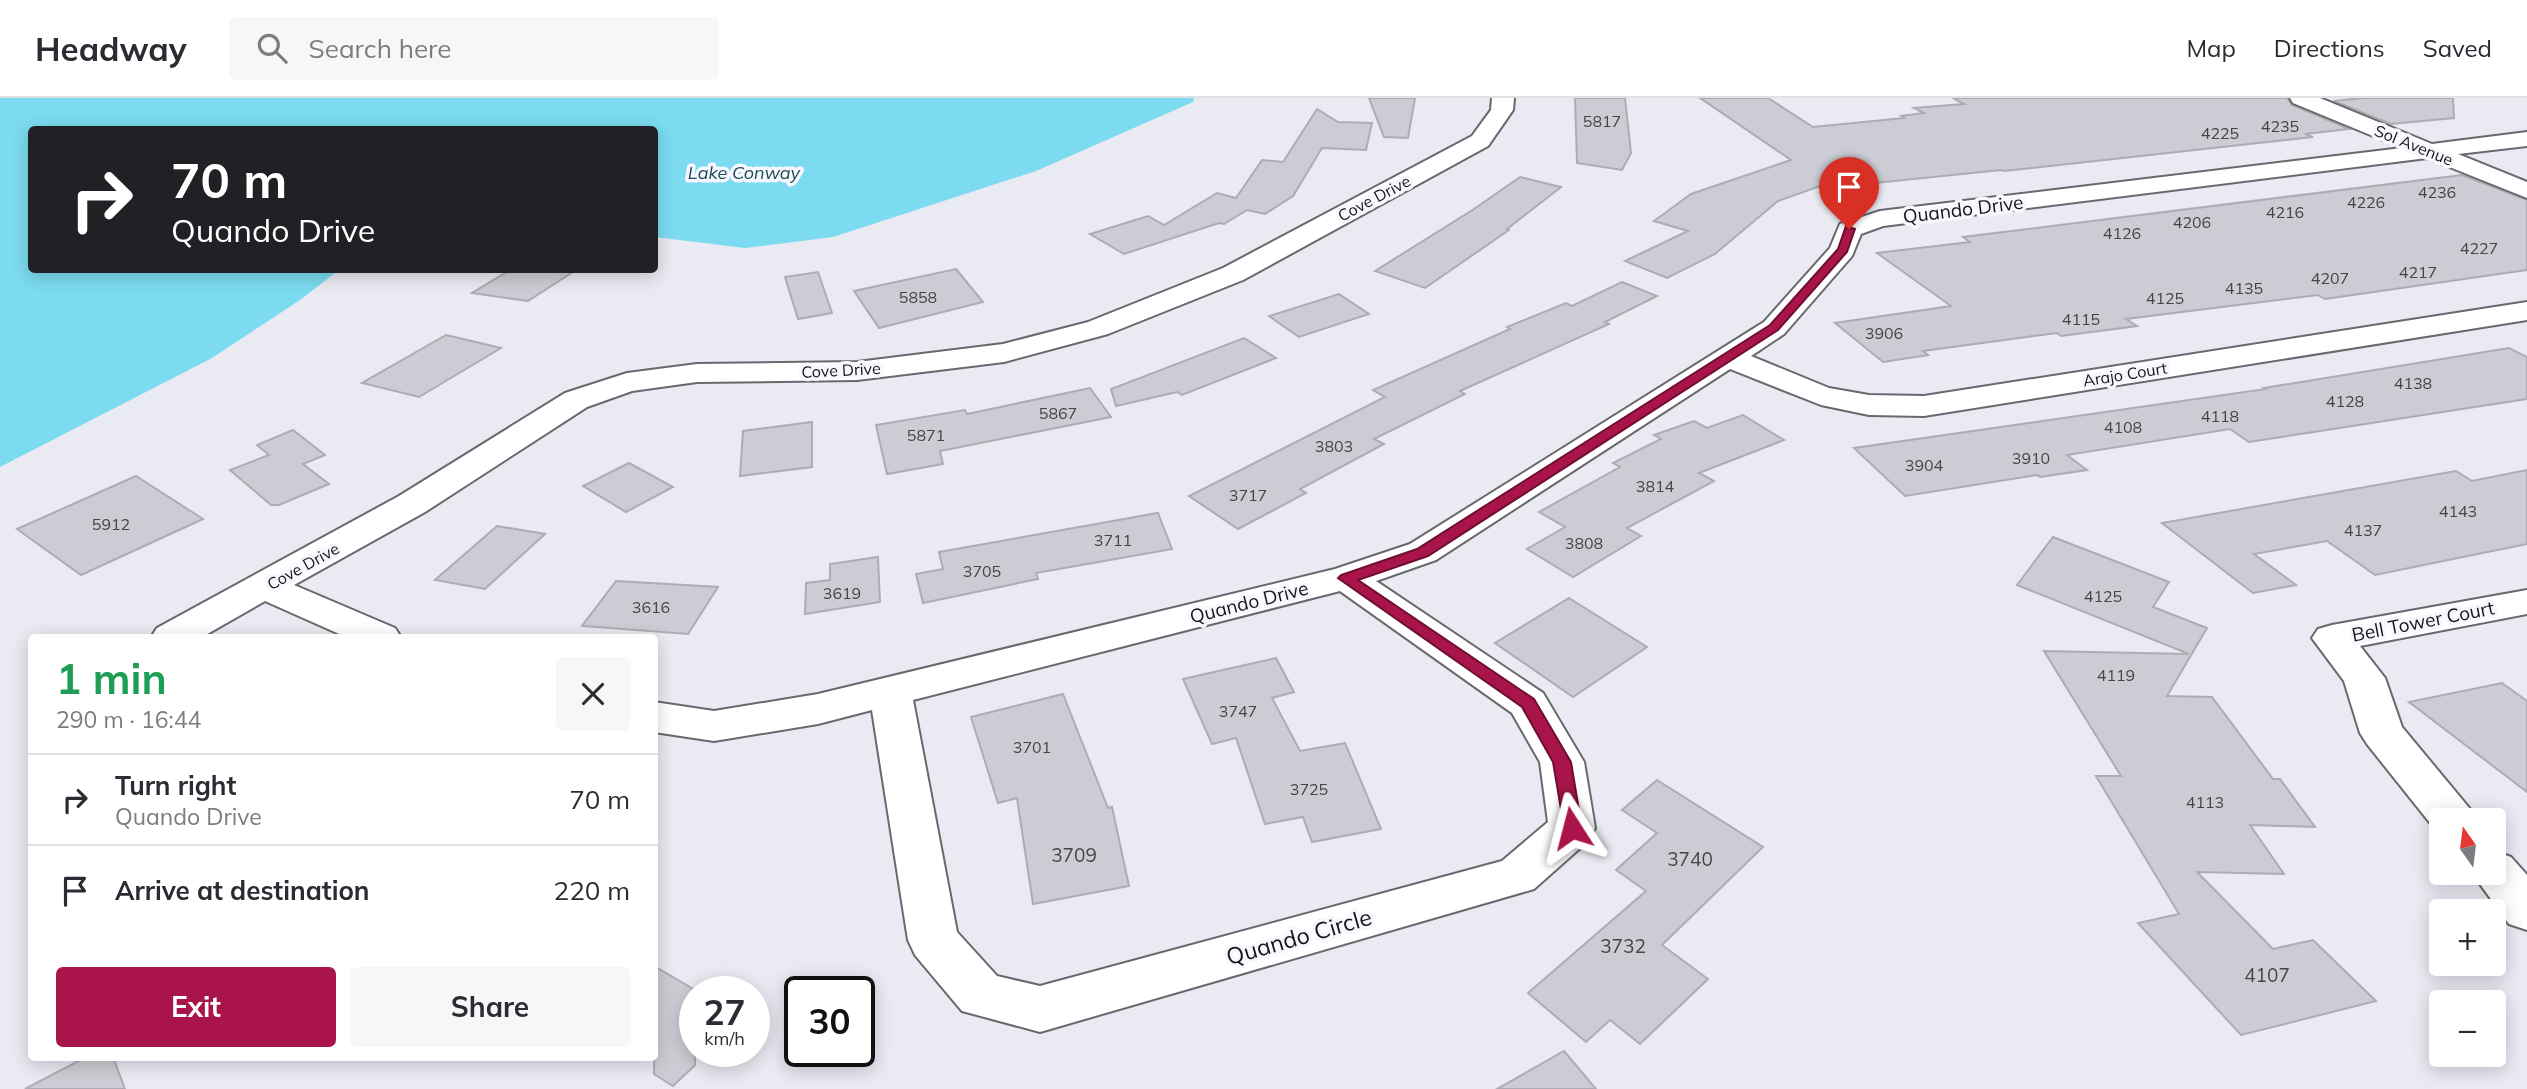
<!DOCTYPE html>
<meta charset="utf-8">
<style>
body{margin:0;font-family:Mulish,sans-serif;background:#f7f7f7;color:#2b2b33;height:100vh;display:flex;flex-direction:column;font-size:26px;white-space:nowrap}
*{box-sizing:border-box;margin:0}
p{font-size:23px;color:#7c7c81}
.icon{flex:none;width:38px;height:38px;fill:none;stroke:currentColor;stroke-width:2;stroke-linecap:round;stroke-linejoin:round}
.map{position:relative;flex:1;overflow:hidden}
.sheet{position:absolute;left:28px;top:536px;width:630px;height:427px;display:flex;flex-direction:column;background:#fff;border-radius:7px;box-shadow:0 4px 18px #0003}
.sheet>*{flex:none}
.top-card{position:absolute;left:28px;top:28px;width:630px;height:147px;border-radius:7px;box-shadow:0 4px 18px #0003;background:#202124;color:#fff;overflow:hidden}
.needle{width:46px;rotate:346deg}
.controls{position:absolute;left:2429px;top:710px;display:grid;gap:14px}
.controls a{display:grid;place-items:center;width:77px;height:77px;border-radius:7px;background:#fff;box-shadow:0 4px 18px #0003;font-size:35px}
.speed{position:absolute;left:679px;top:878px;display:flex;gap:14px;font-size:35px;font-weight:700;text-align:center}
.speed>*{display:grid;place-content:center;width:91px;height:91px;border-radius:50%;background:#fff;box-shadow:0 4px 18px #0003;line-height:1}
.speed small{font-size:18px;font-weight:400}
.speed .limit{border:4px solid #111;border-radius:10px;background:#fff;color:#111}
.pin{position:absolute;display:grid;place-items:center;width:60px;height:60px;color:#fff;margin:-72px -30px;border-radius:50% 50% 50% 0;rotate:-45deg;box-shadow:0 0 7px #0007}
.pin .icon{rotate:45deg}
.me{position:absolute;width:77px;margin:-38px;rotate:351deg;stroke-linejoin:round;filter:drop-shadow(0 0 5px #0008)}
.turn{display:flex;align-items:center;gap:24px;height:147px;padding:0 28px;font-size:32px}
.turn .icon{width:91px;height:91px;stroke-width:2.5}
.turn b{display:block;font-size:49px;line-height:60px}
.round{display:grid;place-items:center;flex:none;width:74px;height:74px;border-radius:7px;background:#f7f7f7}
.summary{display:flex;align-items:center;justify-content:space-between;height:119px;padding:0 28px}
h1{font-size:42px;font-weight:700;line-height:52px;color:#1e9e55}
.action{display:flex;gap:14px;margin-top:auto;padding:14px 28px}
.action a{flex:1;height:80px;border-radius:7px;background:#a9154a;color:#fff;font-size:28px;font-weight:700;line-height:80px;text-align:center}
.action a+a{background:#f7f7f7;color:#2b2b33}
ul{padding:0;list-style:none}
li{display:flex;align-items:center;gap:21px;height:91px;padding:0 28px;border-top:2px solid #e1e1e2}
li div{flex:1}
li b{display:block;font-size:26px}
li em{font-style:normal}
header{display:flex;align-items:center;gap:42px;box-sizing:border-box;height:98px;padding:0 35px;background:#fff;border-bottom:2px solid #e1e1e2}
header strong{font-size:33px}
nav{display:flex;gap:38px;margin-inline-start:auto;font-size:24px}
.search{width:490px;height:63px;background:#f7f7f7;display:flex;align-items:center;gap:18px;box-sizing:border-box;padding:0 24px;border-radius:7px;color:#7c7c81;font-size:26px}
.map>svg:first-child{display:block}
.water{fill:#7cdbf0}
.building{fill:#ccccd4;stroke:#acacb4;stroke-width:2}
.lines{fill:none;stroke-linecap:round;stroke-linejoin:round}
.minor-casing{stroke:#68686f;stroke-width:4}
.minor{fill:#fff;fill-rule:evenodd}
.route{fill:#a9154a;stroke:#6e0e30;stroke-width:2}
.labels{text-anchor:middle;stroke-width:7;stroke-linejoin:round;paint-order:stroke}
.number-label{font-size:16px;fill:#444448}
.far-street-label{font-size:16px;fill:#161619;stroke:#f7f7ff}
.far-water-label{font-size:18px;font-style:italic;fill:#1f4a54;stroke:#f7f7ff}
.street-label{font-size:19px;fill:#161619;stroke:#f7f7ff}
.near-number-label{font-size:19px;fill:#444448}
.near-street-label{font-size:23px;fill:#161619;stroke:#f7f7ff}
</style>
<header>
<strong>Headway</strong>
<div class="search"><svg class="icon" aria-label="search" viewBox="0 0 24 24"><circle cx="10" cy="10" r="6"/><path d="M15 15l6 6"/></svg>Search here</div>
<nav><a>Map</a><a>Directions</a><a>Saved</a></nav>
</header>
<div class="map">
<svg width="2527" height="991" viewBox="0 0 2527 991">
<rect width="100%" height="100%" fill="#e9eaf2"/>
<polygon class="water" points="0,0 1194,0 1193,4 1036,73 833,139 745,150 655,139 654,32 32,32 32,172 339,172 300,202 212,260 0,369"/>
<g class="building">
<polygon points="1369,0 1415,0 1408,40 1384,39"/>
<polygon points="1575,0 1625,0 1631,55 1622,72 1577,65"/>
<polygon points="1700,0 1768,0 1813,29 1904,20 1901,18 1924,15 1914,10 1964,6 1953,0 2287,0 2292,7 2349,31 2305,36 2313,39 2004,73 2001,72 1875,85 1871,82 1839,86 1834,83 1778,103 1715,156 1667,180 1625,163 1688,133 1654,123 1691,96 1791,62"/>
<polygon points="2362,0 2453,0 2454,20 2391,26 2334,3"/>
<polygon points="1317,11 1338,24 1372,25 1366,52 1322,50 1293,98 1265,116 1247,112 1224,126 1219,125 1124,156 1090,136 1148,118 1164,127 1217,95 1236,100 1262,62 1283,64"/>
<polygon points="2462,77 2527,102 2527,172 2325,201 2318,197 2126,221 2137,228 2061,238 2057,235 1923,253 1928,257 1883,264 1835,225 1951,208 1877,155 1970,144 1963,139"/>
<polygon points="1520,79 1561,89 1507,131 1509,132 1425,190 1375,173 1474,111"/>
<polygon points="956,171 983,204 879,230 854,193"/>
<polygon points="510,172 576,172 528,203 472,195"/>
<polygon points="818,174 832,215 798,221 785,179"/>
<polygon points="1622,184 1657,198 1605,224 1609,226 1460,293 1465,296 1374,341 1384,346 1300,391 1306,395 1238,431 1189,398 1385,299 1373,292 1510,231 1507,229 1566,205 1572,208"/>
<polygon points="1339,196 1369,216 1299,239 1269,218"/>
<polygon points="446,237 501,250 419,299 362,285"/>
<polygon points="1244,240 1276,260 1182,297 1177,294 1116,308 1111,291"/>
<polygon points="2509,250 2527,259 2527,301 2249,344 2230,331 2067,357 2087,372 2040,379 2037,377 1905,398 1854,350 2266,291 2264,290"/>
<polygon points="1090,290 1111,319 940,353 943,366 887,376 876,327 965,312 967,316"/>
<polygon points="1743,317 1784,342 1699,375 1714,383 1627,430 1641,438 1573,479 1527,451 1565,429 1539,414 1620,369 1613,365 1661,341 1654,337 1694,323 1707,330"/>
<polygon points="812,324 812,369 740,378 743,333"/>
<polygon points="293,332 325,357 303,366 329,386 279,407 271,407 230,372 269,357 257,347"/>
<polygon points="629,365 673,389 626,414 583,388"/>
<polygon points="2527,372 2527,446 2375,477 2327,443 2254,456 2296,487 2253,495 2162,425 2456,373 2472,383"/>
<polygon points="136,378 203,421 81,477 17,431"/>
<polygon points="1158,415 1172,451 1036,475 1038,481 923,505 916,476 943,471 939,454"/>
<polygon points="497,428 545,436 485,491 435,482"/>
<polygon points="2053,439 2169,484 2153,509 2207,530 2167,598 2212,599 2273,681 2280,681 2315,729 2250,727 2284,776 2197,774 2273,851 2313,842 2376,903 2241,937 2138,825 2179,816 2096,678 2121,678 2044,553 2189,556 2017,487"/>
<polygon points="878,459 880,504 805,516 806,485 830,482 830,466"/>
<polygon points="616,483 718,489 688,536 582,528"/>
<polygon points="1569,500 1647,549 1573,599 1495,545"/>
<polygon points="1276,560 1294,594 1272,600 1300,653 1345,645 1381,731 1312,744 1303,719 1265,726 1236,640 1212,646 1183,581"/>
<polygon points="2502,585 2527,603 2527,694 2409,604"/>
<polygon points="1063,596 1108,710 1112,709 1129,788 1033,806 1017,700 998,705 971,619"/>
<polygon points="1657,682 1763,749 1662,847 1708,881 1640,946 1610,922 1586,944 1528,895 1646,793 1616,772 1657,735 1622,712"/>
<polygon points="654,868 695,892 695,967 673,988 654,976"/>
<polygon points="1564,953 1596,991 1497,991"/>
<polygon points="86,959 113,959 125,991 25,991"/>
</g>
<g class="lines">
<defs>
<g id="minor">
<polygon points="1492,0 1514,0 1513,12 1488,48 1243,182 1108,236 1004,264 857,282 697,284 632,293 587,309 425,414 294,487 395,530 401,539 346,539 265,503 202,539 151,539 157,530 399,398 565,295 627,275 697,266 857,264 1003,246 1088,224 1223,170 1472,38 1491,12"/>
<path d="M2290,0H2320L2432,46L2527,34V48L2458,56L2527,84V100L2427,60L1883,128L1861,136L1852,158L1784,236L1751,258L1829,290L1869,297L1924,298L2527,204V222L1924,318L1869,317L1821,307L1730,271L1436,462L1376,483L1543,595L1584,664L1595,730L1588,743L1534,791L1040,934L962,913L915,857L908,842L872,612L818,626L714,643L654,634V604L714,613L818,596L1335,471L1410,446L1764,224L1830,150L1840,126L1880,113L2402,50L2293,5ZM1340,493L1512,615L1540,664L1548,724L1502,763L1040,888L997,878L957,834L913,602Z"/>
<polygon points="2527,492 2527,516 2360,548 2385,580 2402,629 2470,711 2477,723 2441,723 2441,737 2438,735 2367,646 2360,635 2344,583 2312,540 2318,531 2332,527"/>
<polygon points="2494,753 2511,759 2527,777 2527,832 2509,826 2472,775 2494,775"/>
</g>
</defs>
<use href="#minor" class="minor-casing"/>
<use href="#minor" class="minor"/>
</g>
<polygon class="route" points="1846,128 1855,131 1847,154 1778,232 1428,458 1358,482 1534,601 1571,664 1582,730 1579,735 1572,737 1565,735 1553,664 1522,609 1338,480 1341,477 1417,451 1770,227 1838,151"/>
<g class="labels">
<g class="number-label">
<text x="1602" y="29">5817</text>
<text x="2280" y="34">4235</text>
<text x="2220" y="41">4225</text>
<text x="2437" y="100">4236</text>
<text x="2366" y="110">4226</text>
<text x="2285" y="120">4216</text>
<text x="2192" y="130">4206</text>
<text x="2122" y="141">4126</text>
<text x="2479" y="156">4227</text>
<text x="2418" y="180">4217</text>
<text x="2330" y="186">4207</text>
<text x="2244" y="196">4135</text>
<text x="918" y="205">5858</text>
<text x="2165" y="206">4125</text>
<text x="2081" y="227">4115</text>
<text x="1884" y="241">3906</text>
<text x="2413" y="291">4138</text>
<text x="2345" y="309">4128</text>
<text x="1058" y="321">5867</text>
<text x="2220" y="324">4118</text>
<text x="2123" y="335">4108</text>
<text x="926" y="343">5871</text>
<text x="1334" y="354">3803</text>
<text x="2031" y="366">3910</text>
<text x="1924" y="373">3904</text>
<text x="1655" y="394">3814</text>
<text x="1248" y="403">3717</text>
<text x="2458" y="419">4143</text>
<text x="111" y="432">5912</text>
<text x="2363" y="438">4137</text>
<text x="1113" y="448">3711</text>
<text x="1584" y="451">3808</text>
<text x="982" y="479">3705</text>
<text x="842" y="501">3619</text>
<text x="2103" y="504">4125</text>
<text x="651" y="515">3616</text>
<text x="2116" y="583">4119</text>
<text x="1238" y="619">3747</text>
<text x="1032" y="655">3701</text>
<text x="1309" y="697">3725</text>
<text x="2205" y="710">4113</text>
</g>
<g class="far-street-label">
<text transform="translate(2414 47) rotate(22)" y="6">Sol Avenue</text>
<text transform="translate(1374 100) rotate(-28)" y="6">Cove Drive</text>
<text transform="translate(841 272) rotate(-3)" y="6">Cove Drive</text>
<text transform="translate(2125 276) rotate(-9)" y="6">Arajo Court</text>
<text transform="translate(303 468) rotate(-29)" y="6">Cove Drive</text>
</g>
<g class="far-water-label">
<text x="744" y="81">Lake Conway</text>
</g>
<g class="street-label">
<text transform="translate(1963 111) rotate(-7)" y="7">Quando Drive</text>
<text transform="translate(1249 504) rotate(-14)" y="7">Quando Drive</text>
<text transform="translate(2423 523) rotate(-11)" y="7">Bell Tower Court</text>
</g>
<g class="near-number-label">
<text x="1074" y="764">3709</text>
<text x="1690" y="768">3740</text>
<text x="1623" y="855">3732</text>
<text x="2267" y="884">4107</text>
</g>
<g class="near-street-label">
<text transform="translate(1299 839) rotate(-16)" y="8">Quando Circle</text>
</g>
</g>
</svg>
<div class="controls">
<a><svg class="needle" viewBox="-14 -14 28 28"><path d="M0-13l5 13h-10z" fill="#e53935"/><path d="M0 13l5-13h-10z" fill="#7c7c81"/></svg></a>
<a>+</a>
<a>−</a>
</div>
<div class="speed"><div>27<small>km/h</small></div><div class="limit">30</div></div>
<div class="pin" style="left:1849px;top:131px;background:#d93025"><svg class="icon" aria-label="arrive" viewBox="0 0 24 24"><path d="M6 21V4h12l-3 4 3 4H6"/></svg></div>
<svg class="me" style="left:1572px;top:730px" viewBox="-20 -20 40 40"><path d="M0-17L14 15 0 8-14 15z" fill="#a9154a" stroke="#fff" stroke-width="4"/></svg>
<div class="top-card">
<div class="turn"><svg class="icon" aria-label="right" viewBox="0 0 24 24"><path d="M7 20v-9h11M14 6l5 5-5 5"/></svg><div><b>70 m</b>Quando Drive</div></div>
</div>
<section class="sheet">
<div class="summary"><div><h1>1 min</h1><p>290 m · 16:44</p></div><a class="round"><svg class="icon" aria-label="close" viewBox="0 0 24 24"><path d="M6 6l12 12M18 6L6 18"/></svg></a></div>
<ul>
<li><svg class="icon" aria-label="right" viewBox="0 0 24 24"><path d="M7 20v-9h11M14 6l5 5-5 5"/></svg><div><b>Turn right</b><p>Quando Drive</p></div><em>70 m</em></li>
<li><svg class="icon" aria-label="arrive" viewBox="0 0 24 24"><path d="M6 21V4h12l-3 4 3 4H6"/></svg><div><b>Arrive at destination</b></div><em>220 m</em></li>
</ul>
<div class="action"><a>Exit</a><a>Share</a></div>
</section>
</div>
